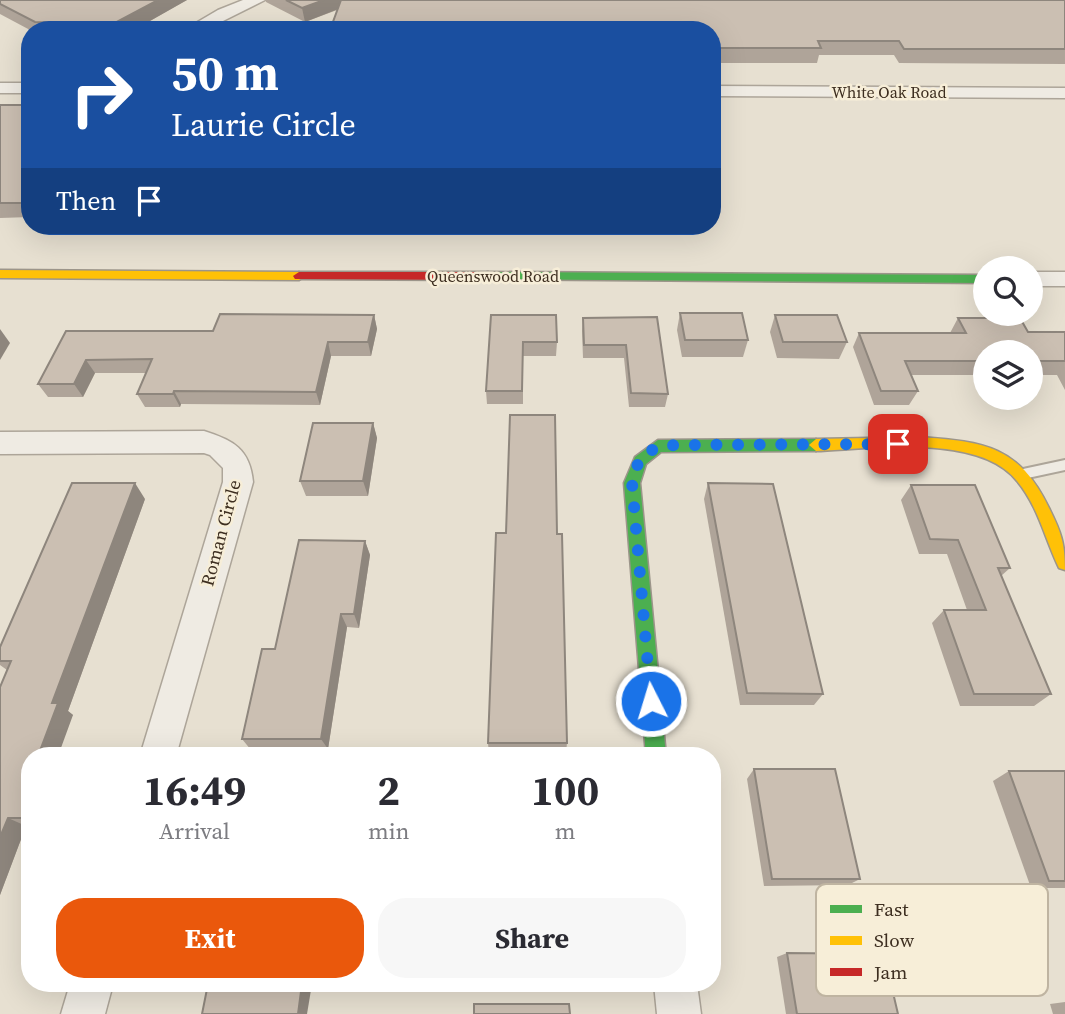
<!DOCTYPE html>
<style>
body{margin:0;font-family:"Source Serif 4",serif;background:#f7f7f7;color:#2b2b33;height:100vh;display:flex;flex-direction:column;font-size:26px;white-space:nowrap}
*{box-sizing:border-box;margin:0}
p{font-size:23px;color:#7c7c81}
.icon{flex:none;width:38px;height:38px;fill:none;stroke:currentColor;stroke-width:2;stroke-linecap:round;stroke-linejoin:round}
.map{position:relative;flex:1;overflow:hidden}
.sheet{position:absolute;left:21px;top:747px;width:700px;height:245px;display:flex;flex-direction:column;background:#fff;border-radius:28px;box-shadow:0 7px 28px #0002}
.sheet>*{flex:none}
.top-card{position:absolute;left:21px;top:21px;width:700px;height:214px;border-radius:28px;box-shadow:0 7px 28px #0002;background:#1a4fa0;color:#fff;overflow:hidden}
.tools{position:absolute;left:973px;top:256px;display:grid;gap:14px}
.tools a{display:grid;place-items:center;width:70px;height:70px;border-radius:50%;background:#fff;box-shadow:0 7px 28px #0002;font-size:35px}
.pin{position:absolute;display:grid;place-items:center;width:60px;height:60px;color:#fff;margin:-30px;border-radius:14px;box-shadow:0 4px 10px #0006}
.me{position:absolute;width:77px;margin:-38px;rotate:355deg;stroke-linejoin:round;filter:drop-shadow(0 0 5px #0008)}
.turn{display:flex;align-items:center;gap:24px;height:147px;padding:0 35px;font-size:32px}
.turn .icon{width:91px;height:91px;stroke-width:2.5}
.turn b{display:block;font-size:49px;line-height:60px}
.then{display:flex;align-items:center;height:66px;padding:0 35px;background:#0003;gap:14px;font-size:26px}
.eta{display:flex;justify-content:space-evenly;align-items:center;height:119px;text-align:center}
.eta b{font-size:42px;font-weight:700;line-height:49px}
.action{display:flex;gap:14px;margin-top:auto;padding:14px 35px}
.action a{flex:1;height:80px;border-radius:28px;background:#ea580c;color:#fff;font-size:28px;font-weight:700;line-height:80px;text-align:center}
.action a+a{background:#f7f7f7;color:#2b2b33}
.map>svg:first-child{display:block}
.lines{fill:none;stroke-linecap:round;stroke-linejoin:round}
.lane-casing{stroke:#ada599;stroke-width:4}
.street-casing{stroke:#ada599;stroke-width:3}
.fast-casing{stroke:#9c958a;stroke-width:3}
.slow-casing{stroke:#9c958a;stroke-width:3}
.jam-casing{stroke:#9c958a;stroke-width:3}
.lane{fill:#efebe3;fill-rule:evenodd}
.street{fill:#efebe3;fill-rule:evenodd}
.fast{fill:#4caf50;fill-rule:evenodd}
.slow{fill:#ffc107;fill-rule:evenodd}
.jam{fill:#c62828;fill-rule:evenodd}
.wall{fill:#afa499}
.shaded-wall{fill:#8e867d}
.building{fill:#cbbfb2;stroke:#8e867d;stroke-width:2}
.route{stroke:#1a73e8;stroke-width:12;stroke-dasharray:0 21.6}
.labels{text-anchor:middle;stroke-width:5;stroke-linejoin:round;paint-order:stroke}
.far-street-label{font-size:16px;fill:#3d2e20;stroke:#f7eed8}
.street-label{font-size:18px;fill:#3d2e20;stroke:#f7eed8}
.key{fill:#f7eed8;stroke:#bfb4a1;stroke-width:2}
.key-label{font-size:19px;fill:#3d2e20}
</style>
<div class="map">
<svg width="1065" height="1014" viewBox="0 0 1065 1014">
<rect width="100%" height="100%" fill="#e7e0d1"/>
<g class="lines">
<defs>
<polygon id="lane" points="1065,460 1065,470 1023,479 1016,474 1023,469"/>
<g id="street">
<polygon points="243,0 265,0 205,30 184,30 218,10"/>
<rect x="0" y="83" width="30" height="10"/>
<polygon points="712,86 1065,88 1065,98 712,96"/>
<rect x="1031" y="272" width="34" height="14"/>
<path d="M204,431C233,440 250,449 253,482L176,756H140L223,482V468L210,455L204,453L0,454V432Z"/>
<polygon points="70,984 113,984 105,1014 61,1014"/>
<polygon points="654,984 697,984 701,1014 657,1014"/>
</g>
<g id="fast">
<polygon points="488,272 985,275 985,283 484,279 484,273"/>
<polygon points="816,439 823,445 816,451 661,452 646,464 640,483 666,756 646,756 624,483 635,457 658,440"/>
</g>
<g id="slow">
<polygon points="0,270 299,272 305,276 299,280 0,278"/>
<path d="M921,437C985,442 1019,446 1049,508C1061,532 1065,543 1065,570L1059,568C1045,539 1038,506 1017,481C979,433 871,449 816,451L809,445L816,439Z"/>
</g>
<polygon id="jam" points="299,272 488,272 494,276 488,280 295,279 293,276"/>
</defs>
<use href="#lane" class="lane-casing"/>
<use href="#street" class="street-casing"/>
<use href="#fast" class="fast-casing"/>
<use href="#slow" class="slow-casing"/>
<use href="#jam" class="jam-casing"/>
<use href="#lane" class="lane"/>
<use href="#street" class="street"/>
<use href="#fast" class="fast"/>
<use href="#slow" class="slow"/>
<use href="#jam" class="jam"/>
</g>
<g class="wall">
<polygon points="0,0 187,0 134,30 30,30 0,14"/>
<polygon points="266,0 1065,0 1065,64 899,63 894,55 819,55 817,63 712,63 712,30 337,10 305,22 266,2"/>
<polygon points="0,105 30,105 30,217 0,218"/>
<polygon points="142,226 293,226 292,229 144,229"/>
<polygon points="454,226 482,226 482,231 455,231"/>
<polygon points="622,226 681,226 680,232 623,232"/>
<polygon points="680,313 748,340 743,357 682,357 677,330"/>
<polygon points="374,315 377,329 371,356 331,356 320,405 181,404 180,407 145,407 137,394 146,373 95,373 83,397 48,397 38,384 66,331 213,331"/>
<polygon points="491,315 557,342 556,356 523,356 523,404 487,404 486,391"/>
<polygon points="775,315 847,342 839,359 777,358 770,332"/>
<polygon points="657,317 668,394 665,407 629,407 624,358 583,358 582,331 583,318"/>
<polygon points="958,318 1028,332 1065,332 1065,390 1057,375 1031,375 1031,352 985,352 985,375 911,375 918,391 909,405 874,405 853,347 859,333 950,333"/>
<polygon points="373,423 377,438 368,496 306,496 300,481"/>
<polygon points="708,483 823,694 814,705 740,705 704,499"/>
<polygon points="911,485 1010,568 1001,576 1051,694 1034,706 960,706 932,623 944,610 967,610 947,554 919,554 901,500"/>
<polygon points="145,499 68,711 73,715 30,756 30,826 26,826 0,895 0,687 7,670 0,665 0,647"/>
<polygon points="557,534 567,743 566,753 489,754 488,743"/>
<polygon points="365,541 370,555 359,628 347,627 328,749 251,750 242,739 275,649"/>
<polygon points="754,769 860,879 848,885 764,886 747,779"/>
<polygon points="1009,771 1065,771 1065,888 1031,888 993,781"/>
<polygon points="787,953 898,1014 786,1014 777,957"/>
<polygon points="1065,1002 1065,1014 1053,1014 1050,1004"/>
</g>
<g class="shaded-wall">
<polygon points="158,0 187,0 134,30 115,30 113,24"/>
<polygon points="324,0 345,0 346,6 305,22 302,8"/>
<polygon points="374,315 377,329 371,356 368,342"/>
<polygon points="0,329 10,343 0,360"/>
<polygon points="328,342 331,356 320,405 316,392"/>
<polygon points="86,360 95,373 83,397 74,384"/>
<polygon points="174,391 181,404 180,407 173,394"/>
<polygon points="373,423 377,438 368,496 363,481"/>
<polygon points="135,483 145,499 68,711 73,715 58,756 38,756 52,703"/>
<polygon points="365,541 370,555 359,628 354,614"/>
<polygon points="341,614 347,627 328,749 321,739"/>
<polygon points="8,818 26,826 0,895 0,837"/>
<polygon points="302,984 312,984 307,1014 298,1014"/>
</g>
<g class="building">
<polygon points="0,0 158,0 113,24 35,22 0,4"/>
<polygon points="286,0 324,0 302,8"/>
<polygon points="341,0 1065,0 1065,49 904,49 899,41 818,41 821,48 712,48 712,30 330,30"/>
<rect x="0" y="105" width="30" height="98"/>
<polygon points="680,313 742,313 748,340 685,340"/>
<polygon points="220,314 374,315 368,342 328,342 316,392 174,391 173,394 137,394 152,359 86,360 74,384 38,384 66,331 213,331"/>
<polygon points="491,315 556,315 557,342 523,342 522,391 486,391"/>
<polygon points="775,315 837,315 847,342 783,342"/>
<polygon points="657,317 668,394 631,393 626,345 584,345 583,318"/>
<polygon points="958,318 1020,318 1028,332 1065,332 1065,361 1031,361 1031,352 985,352 985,361 905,361 918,391 881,391 859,333 966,333"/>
<polygon points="510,415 555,415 557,534 562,534 567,743 488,743 496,533 506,533"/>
<polygon points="313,423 373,423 363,481 300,481"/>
<polygon points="72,483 135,483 52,703 58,703 38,756 30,756 30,814 28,818 8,818 0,837 0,687 11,661 0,661 0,647"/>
<polygon points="708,483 773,484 823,694 747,693"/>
<polygon points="911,485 975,485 1010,568 998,568 1051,694 974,694 944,610 986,610 958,540 930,539"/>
<polygon points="299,540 365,541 354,614 341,614 321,739 242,739 262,649 275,649"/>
<polygon points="754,769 835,769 860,879 772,879"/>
<polygon points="1009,771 1065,771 1065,881 1049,881"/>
<polygon points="787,953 884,954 898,1014 797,1014"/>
<polygon points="208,984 302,984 298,1014 202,1014"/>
<polygon points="474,1004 569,1004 570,1014 474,1014"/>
</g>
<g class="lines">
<path class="route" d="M651,701L632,483C638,454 648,447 677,445L898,444"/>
</g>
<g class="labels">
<g class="far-street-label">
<text x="889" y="98">White Oak Road</text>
<text x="493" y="282">Queenswood Road</text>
</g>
<g class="street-label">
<text transform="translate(221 533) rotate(-75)" y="6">Roman Circle</text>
</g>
</g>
<rect x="816" y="884" width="232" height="112" rx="10" class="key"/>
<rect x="830" y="905" width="32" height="8" fill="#4caf50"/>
<rect x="830" y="936" width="32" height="9" fill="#ffc107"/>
<rect x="830" y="968" width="32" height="8" fill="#c62828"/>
<g class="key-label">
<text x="874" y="916">Fast</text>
<text x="874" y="947">Slow</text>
<text x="874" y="979">Jam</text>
</g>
</svg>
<div class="tools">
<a><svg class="icon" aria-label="search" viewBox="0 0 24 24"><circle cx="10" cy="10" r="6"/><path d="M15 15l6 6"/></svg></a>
<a><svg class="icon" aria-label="layers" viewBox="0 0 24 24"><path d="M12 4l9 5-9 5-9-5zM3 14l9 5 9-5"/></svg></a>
</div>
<div class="pin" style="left:898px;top:444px;background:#d93025"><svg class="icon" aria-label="arrive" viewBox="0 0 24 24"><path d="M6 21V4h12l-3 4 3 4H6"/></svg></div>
<svg class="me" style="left:651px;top:701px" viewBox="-20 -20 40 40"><circle r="17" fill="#1a73e8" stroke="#fff" stroke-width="3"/><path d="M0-11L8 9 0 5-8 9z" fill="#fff"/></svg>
<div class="top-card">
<div class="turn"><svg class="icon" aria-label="right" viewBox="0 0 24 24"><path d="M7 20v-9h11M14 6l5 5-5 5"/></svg><div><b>50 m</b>Laurie Circle</div></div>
<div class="then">Then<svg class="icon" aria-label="arrive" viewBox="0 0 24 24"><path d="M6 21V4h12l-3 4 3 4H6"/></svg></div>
</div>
<section class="sheet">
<div class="eta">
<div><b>16:49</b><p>Arrival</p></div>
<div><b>2</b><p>min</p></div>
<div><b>100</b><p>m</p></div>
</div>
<div class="action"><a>Exit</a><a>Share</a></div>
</section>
</div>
